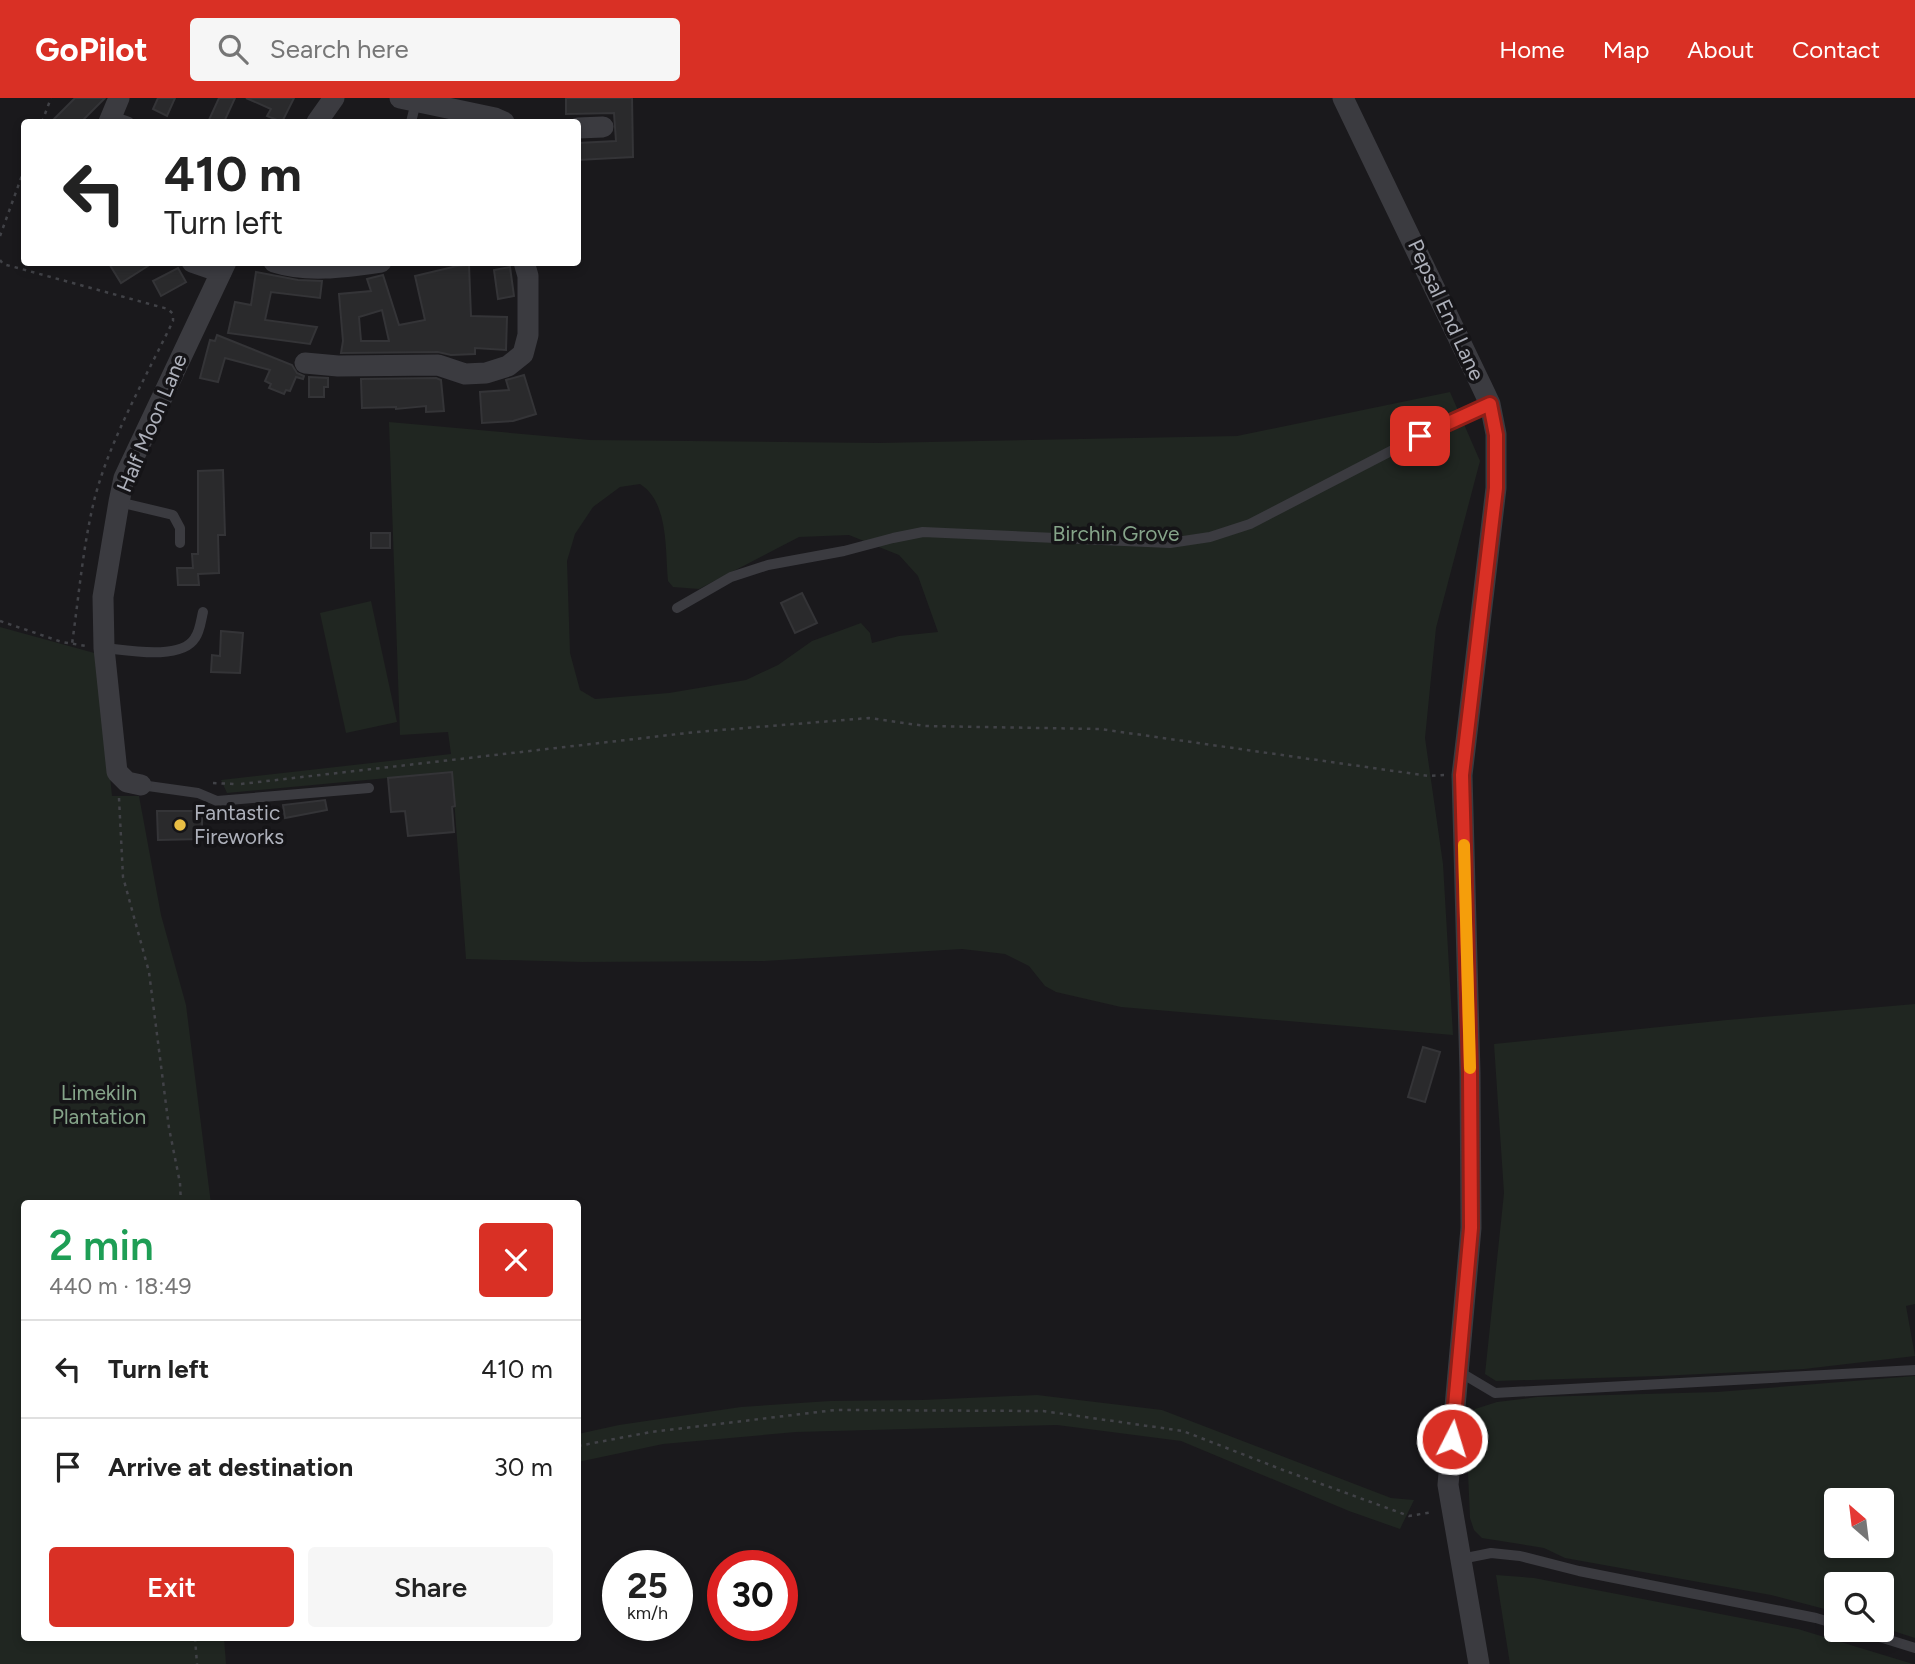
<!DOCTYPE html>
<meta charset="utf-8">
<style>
body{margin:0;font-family:Figtree,sans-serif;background:#f6f6f6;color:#222;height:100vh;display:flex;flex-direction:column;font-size:26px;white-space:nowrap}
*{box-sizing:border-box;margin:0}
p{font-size:23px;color:#767676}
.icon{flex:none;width:38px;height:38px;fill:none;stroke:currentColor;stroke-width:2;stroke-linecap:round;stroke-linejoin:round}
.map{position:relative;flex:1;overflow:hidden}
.sheet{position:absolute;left:21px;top:1102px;width:560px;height:441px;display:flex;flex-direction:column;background:#fff;border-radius:7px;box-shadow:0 4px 10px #0003}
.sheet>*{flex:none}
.top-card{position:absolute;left:21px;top:21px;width:560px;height:147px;border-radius:7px;box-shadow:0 4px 10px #0003;background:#fff;color:#222;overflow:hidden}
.needle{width:46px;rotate:332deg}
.fabs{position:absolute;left:1824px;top:1390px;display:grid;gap:14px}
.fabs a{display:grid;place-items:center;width:70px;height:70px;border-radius:7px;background:#fff;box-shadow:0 4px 10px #0003;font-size:35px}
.speed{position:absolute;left:602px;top:1452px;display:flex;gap:14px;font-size:35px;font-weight:700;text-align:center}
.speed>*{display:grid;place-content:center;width:91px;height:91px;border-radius:50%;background:#fff;box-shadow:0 4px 10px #0003;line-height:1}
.speed small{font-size:18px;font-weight:400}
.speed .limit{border:10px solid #d22;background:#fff;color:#111}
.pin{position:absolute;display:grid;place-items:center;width:60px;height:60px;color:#fff;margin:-30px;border-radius:14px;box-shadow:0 4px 10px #0006}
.me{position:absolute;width:77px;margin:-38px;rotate:5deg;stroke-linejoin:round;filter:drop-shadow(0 0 5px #0008)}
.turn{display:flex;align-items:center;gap:24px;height:147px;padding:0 28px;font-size:32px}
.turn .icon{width:91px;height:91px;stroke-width:2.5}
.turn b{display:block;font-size:49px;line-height:60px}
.round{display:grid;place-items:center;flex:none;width:74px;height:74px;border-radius:7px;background:#f6f6f6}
.summary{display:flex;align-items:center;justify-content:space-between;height:119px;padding:0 28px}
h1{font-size:42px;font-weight:600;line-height:52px;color:#1e9e55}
.cta{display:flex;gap:14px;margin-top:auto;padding:14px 28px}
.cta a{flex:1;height:80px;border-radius:7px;background:#d93025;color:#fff;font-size:28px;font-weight:600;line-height:80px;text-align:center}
.cta a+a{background:#f6f6f6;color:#222}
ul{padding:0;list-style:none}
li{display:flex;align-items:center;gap:21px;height:98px;padding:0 28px;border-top:2px solid #e0e0e0}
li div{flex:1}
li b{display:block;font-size:26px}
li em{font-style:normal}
header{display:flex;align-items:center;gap:42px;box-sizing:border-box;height:98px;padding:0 35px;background:#d93025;color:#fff}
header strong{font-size:33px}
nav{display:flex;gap:38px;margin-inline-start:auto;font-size:24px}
.search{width:490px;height:63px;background:#f6f6f6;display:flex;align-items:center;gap:18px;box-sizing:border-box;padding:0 24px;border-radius:7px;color:#767676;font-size:26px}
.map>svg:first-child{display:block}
.green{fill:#202621;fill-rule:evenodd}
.building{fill:#2a2a2c;stroke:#343437;stroke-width:2;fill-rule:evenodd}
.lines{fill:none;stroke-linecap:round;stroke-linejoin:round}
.path{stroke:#414247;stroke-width:2.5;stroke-dasharray:3.5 5;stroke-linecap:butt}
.lane{stroke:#3b3b40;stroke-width:10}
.street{stroke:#3b3b40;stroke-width:21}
.route-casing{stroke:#8d1f18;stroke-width:18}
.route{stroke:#d93025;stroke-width:12}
.slow{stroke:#f59e0b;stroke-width:12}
.poi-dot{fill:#e9be44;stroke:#151417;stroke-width:2.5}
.labels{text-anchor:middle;stroke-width:7;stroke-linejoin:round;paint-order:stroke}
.street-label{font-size:21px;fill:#adb0ba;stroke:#151417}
.park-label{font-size:21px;fill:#85a489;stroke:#151417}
.poi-label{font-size:21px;fill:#adb0ba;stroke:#151417;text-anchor:start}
</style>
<header>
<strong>GoPilot</strong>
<div class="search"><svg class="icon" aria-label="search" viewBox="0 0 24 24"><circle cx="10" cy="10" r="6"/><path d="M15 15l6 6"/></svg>Search here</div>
<nav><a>Home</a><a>Map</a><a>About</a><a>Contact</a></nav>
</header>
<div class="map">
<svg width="1915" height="1566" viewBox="0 0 1915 1566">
<rect width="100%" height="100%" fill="#1a191c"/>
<g class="green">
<path d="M1450,294L1480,363L1436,530L1425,640L1443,766L1453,937L1121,909L1056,894L1045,888L1029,868L1005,856L962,851L764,863L582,864L466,861L452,674L227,695L221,682L451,656L448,634L400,637L389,324L590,342L878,345L1237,338ZM640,386C669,404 665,452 668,483L673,489L699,491L799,439L849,437L899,457L918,478L938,534L899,538L872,545L870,535L861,525L812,543L778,567L746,582L669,595L595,601L580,592L570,555L567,463L575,436L593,409L620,389Z"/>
<polygon points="371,503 397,624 346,635 320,515"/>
<polygon points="0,529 98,556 112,698 139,698 161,817 186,907 211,1106 24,1106 24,1540 224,1540 226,1566 0,1566"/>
<polygon points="1915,906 1915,1206 1906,1208 1915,1258 1804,1271 1659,1278 1496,1283 1485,1276 1504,1095 1494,946 1727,922"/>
<path d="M1915,1278V1540L1881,1529V1486H1836V1514L1771,1497L1565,1460L1544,1450L1482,1440L1474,1432L1470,1420L1466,1330L1475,1311L1497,1304L1537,1299L1717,1294ZM1836,1402H1881V1447H1836Z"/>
<polygon points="1037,1297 1162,1312 1391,1400 1414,1402 1400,1431 1349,1413 1181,1343 1057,1327 796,1334 663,1346 578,1364 578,1336 619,1327 741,1309 830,1303 922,1302"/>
<polygon points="1496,1477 1534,1480 1798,1531 1913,1566 1510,1566"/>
</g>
<g class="building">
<polygon points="75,0 105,0 81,24 51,24"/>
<polygon points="158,0 175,0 167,18 153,11"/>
<polygon points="219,0 235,0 224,24 208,24"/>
<polygon points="246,0 294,0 282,24 267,18 271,11"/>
<polygon points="566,0 632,0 633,59 578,62 578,45 616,43 614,15 566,16"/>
<polygon points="108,164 154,164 121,185"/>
<path d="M469,167L471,218L507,219L506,252L475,250V256L451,257L438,254L341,255L343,243L339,196L371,193L367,181L383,177L399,227L425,222L415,178L457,168ZM382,212L389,243H361L359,219Z"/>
<polygon points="510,169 514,198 498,201 494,172"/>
<polygon points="178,170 186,184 161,198 153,183"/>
<polygon points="256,174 298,182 322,183 320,200 271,194 265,222 317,229 310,246 228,235 235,204 251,207"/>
<polygon points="217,237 292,267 297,275 304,278 303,281 296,279 290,293 286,292 284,296 269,290 271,286 265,283 270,272 225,260 218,284 200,280 210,242 215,243"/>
<polygon points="524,277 536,316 513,323 482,325 480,294 509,292 506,282"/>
<polygon points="309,279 328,280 328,289 324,289 324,299 309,299"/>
<polygon points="436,280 441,282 444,313 426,314 426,308 396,311 396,309 362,310 361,281"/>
<polygon points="223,372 225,437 218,437 219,475 198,476 199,487 178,487 177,470 193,470 192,456 198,456 198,373"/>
<rect x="371" y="435" width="19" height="15"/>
<polygon points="802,495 817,525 795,535 781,505"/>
<polygon points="221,533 243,535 240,575 211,574 212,557 220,558"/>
<polygon points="452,674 455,708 452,709 454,734 408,738 405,713 391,714 388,680"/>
<polygon points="325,702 327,712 285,720 283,707"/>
<polygon points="157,713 202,713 202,741 158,742"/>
<polygon points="1423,949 1440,954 1425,1004 1408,999"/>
</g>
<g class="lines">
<g class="path">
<polyline points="42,24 51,0"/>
<polyline points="0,138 24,72"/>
<path d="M0,162L3,166L168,211L173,216V223C146,279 111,339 95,399C83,447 79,497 72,546"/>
<polyline points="0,523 62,544 86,548"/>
<polyline points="213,685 234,686"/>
<polyline points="241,686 696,634 869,620 925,628 1100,631 1429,678 1445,677"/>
<polyline points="119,700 123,779 149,874 169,1030 180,1085 181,1106"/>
<polyline points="578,1348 651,1334 835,1312 1043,1313 1183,1333 1283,1372 1409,1418 1433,1414"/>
<polyline points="195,1540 197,1566"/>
</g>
<g class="lane">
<polyline points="112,18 129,24"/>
<polyline points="411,24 416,4"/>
<polyline points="119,404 173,417 180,430 180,445"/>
<polyline points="677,510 731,479 768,467 844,453 893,440 923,434 1170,445 1210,439 1250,426 1445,325 1490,306"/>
<path d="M104,550C126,552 181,563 195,540C200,533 201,522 203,514"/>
<polyline points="141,687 198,695 217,703 369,690"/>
<polyline points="1458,1273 1495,1295 1915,1272"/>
<polyline points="1461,1461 1491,1455 1520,1458 1579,1473 1816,1520 1836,1526"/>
<polyline points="1854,1531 1915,1550"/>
</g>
<g class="street">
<polyline points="400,0 495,20 504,24"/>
<polyline points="1343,0 1482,289 1490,306 1496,336 1496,390 1462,677 1470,975 1471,1130 1448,1387 1479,1566"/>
<polyline points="109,24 119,0"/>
<polyline points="317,24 334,0"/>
<polyline points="578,30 603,29"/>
<polyline points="192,164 221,174"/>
<path d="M274,164C308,175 346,169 381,164"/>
<polyline points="305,265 338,268 438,267 465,276 486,275 508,268 523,256 528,237 528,178 524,164"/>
<polyline points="141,687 127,684 117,674 104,550 103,499 119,404 124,380 226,164"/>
</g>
</g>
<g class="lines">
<defs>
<polyline id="route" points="1420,338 1490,306 1496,337 1496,390 1462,677 1470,975 1471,1130 1452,1341"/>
</defs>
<use href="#route" class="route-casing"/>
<use href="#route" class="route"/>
<polyline class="slow" points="1464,747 1470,970"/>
</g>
<circle class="poi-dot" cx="180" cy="727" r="7"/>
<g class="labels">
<g class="street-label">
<text transform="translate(1446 212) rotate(65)" y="7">Pepsal End Lane</text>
<text transform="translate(152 325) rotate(-67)" y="7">Half Moon Lane</text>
</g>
<g class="park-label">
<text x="1116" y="443">Birchin Grove</text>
<text x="99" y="1002">Limekiln<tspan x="99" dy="24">Plantation</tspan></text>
</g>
<g class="poi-label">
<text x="194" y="722">Fantastic<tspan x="194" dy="24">Fireworks</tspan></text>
</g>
</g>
</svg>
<div class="fabs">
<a><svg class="needle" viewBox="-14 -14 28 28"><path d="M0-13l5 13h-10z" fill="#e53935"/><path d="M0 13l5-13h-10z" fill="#767676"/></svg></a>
<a><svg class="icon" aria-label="search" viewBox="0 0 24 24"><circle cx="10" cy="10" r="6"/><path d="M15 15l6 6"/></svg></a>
</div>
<div class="speed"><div>25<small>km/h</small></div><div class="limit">30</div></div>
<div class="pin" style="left:1420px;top:338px;background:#d93025"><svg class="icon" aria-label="arrive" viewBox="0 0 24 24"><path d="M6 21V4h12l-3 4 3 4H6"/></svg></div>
<svg class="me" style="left:1452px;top:1341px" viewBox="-20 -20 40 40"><circle r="17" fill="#d93025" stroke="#fff" stroke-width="3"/><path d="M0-11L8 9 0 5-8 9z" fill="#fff"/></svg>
<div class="top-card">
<div class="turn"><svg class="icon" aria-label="left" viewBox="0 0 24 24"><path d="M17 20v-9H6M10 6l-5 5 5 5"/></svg><div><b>410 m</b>Turn left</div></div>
</div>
<section class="sheet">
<div class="summary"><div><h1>2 min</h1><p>440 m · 18:49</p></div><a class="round" style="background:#d93025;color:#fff"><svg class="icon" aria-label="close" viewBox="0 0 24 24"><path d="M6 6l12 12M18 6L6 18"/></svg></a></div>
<ul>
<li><svg class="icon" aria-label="left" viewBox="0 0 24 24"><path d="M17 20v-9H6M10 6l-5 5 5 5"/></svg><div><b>Turn left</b></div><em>410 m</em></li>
<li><svg class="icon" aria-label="arrive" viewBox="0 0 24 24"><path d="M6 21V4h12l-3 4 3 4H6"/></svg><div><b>Arrive at destination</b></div><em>30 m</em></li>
</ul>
<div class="cta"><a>Exit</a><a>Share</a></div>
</section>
</div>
